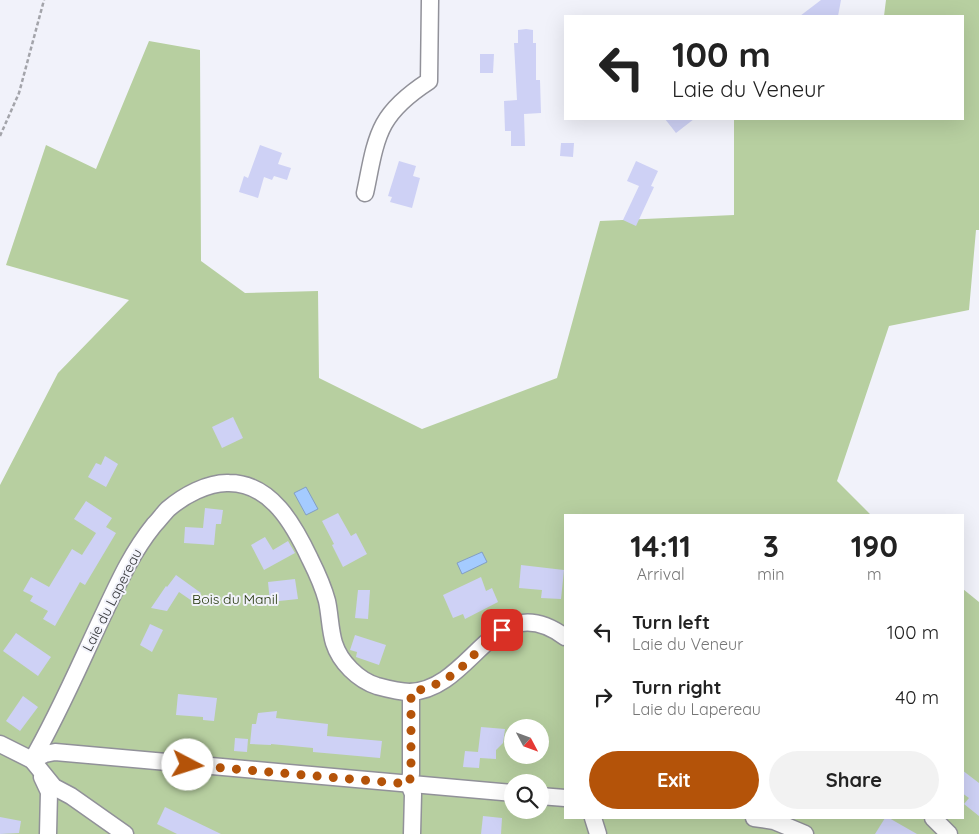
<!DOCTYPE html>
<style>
body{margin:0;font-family:Quicksand,sans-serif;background:#f2f2f2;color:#222;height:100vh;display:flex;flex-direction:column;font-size:19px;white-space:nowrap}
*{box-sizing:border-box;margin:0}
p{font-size:16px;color:#767676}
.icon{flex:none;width:28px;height:28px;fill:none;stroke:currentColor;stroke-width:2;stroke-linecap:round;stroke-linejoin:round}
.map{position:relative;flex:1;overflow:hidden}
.panel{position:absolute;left:564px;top:514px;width:400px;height:305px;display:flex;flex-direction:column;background:#fff;border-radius:0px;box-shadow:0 5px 20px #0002}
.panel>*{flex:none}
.hud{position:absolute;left:564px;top:15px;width:400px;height:105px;border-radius:0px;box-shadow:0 5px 20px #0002;background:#fff;color:#222;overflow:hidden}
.needle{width:32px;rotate:131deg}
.tools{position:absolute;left:504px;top:719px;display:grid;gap:10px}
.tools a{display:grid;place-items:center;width:45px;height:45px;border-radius:50%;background:#fff;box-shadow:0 5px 20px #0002;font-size:25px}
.pin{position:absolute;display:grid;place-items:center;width:42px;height:42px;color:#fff;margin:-21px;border-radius:10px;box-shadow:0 2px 8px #0006}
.me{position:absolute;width:55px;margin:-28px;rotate:95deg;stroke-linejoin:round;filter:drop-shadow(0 0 4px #0008)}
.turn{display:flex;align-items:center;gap:18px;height:105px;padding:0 25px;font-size:22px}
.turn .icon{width:65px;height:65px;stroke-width:2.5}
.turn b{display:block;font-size:35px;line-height:42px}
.eta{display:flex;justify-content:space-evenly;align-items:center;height:85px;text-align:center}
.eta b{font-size:30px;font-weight:800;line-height:35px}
.action{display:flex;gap:10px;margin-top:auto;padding:10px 25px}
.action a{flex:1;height:58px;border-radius:30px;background:#b45309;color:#fff;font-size:20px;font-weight:800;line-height:58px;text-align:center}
.action a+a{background:#f2f2f2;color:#222}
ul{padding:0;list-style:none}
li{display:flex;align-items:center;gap:15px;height:65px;padding:0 25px}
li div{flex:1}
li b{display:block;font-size:19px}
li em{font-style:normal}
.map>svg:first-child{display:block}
.green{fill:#b7cfa0;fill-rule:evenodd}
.water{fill:#a4cbff;stroke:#829ec3}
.building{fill:#ced1f5}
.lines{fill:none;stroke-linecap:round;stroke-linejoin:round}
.minor-casing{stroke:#919199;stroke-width:19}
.path{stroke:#a3a4aa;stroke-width:2.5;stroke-dasharray:4 2.5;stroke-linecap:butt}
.minor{stroke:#fff;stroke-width:16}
.route{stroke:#b45309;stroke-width:9;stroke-dasharray:0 16.2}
.labels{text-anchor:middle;stroke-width:4;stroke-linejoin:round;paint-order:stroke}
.park-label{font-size:14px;fill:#25370d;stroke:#f1f2fa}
.street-label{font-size:14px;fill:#333437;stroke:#f1f2fa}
</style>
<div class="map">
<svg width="979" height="834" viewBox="0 0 979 834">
<rect width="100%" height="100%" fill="#f1f2fa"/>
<path class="green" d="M886,0H979V230H976L969,310L889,326L837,481L871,515H565V818H962L963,589L979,602V834H0V485L58,373L129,300L6,265L46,145L96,169L149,41L200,50L201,261L245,293L318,291L319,378L422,429L557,378L600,221L734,215V119H962V16H884ZM512,728H540V755H512ZM512,782H540V810H512Z"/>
<g class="water">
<polygon points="306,487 318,509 306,515 294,493"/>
<polygon points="482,552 487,562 462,574 457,563"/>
</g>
<g class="building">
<polygon points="821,0 841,0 838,16 800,16"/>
<polygon points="526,29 533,30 533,43 536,43 536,80 540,80 541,113 524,114 525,146 511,146 511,131 505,131 504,101 517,100 514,43 518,43 518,30"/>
<polygon points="480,54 494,54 493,73 480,73"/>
<polygon points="665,119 694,119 676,133"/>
<polygon points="561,143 574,143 573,157 560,156"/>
<polygon points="260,145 282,153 278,164 291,168 287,180 274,176 272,180 264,177 258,198 239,192 244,176 248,178"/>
<polygon points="399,161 416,166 413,176 420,178 412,208 390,202 392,197 388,196"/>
<polygon points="636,161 658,171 651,186 654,187 636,226 623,220 639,186 627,181"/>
<polygon points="233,417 243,438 222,448 212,427"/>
<polygon points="105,456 118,464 106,487 88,477 96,463 101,465"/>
<polygon points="86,501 112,518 106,527 116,533 85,585 80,582 55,626 43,619 48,611 30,601 33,596 23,591 31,577 49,587 72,549 82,555 96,533 74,519"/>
<polygon points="205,508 223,510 221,524 216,524 214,545 184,543 185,527 203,528"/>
<polygon points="338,513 351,536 356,533 367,554 343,567 332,545 334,544 322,521"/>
<polygon points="265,537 273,550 288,541 295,553 264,570 251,545"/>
<polygon points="521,565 564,570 561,599 541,598 542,590 519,588"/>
<polygon points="176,575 201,593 195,603 179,592 167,611 151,608 166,586 167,587"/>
<polygon points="481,577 486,591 492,588 498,602 465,619 463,614 453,618 443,595"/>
<polygon points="295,579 298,599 270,602 268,582"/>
<polygon points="358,590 370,590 368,619 355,618"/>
<polygon points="150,624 163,630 152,652 140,645"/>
<polygon points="16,633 51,657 38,676 3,651"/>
<polygon points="355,635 386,645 379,665 356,657 357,652 350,650"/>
<polygon points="178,694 217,698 214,721 203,720 203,717 176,715"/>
<polygon points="23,696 38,707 20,731 6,721"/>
<polygon points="277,711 276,718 328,724 327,736 382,741 380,758 313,752 313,748 271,744 271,745 250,744 252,724 256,724 258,713"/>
<polygon points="481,727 505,729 503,743 496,750 496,759 480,758 479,768 463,767 465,751 478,752"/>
<polygon points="235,738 248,739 247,752 234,751"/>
<polygon points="962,770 979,783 979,816 964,804 969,798 962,793"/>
<polygon points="165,807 221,834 177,834 157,824"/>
<polygon points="483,816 502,818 501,834 481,834"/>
<polygon points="0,817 21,821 19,833 0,834"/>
<polygon points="885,818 889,818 917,834 875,834"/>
</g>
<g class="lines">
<defs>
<g id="minor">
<path d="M365,193C370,171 373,144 384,124C394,106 412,92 429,81L430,0"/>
<polyline points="411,692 411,774 409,784 413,794 412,834"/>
<polyline points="0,744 32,760 54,787 71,796 125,834"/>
<path d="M32,760C60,712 82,659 106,609C120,579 133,551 154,525C159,520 163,514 168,509C183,496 208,482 229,483C271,483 294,525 310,559C317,573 323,586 327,601C330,615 330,630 334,643C340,662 358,680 377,686C388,689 399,692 410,692C474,689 494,585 565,637"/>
<polyline points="32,760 45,754 55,752 512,793"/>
<polyline points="42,777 49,792 48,834"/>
<polyline points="540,796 565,798"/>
<polyline points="593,818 598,834"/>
<polyline points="754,818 774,821 805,834"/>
<polyline points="933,818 949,834"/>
</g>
</defs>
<use href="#minor" class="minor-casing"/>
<polyline class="path" points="0,136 19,93 44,0"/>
<use href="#minor" class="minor"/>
</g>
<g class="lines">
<path class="route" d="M188,765L409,784L411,774V692C426,689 439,684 452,675C470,662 483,642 502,630"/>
</g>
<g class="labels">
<g class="park-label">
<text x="235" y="604">Bois du Manil</text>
</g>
<g class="street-label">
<text transform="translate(112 600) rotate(-63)" y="5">Laie du Lapereau</text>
</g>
</g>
</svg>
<div class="tools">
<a><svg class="needle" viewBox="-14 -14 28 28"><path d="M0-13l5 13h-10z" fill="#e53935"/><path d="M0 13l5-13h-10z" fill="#767676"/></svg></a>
<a><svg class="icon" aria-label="search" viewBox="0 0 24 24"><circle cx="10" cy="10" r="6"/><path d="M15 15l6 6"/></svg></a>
</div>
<div class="pin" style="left:502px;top:630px;background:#d93025"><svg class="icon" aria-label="arrive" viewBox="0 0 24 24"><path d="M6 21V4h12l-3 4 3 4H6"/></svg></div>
<svg class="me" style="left:188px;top:765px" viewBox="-20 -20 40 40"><circle r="19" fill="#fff"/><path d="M0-13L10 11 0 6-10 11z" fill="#b45309"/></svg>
<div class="hud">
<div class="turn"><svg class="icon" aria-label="left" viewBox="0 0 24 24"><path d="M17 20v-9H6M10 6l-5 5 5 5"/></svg><div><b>100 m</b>Laie du Veneur</div></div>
</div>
<section class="panel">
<div class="eta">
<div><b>14:11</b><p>Arrival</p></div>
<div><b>3</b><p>min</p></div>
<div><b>190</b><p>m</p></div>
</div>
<ul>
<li><svg class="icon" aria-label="left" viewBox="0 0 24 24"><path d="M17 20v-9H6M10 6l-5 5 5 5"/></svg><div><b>Turn left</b><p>Laie du Veneur</p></div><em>100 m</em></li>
<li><svg class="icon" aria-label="right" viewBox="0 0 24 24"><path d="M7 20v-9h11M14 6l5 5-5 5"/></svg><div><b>Turn right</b><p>Laie du Lapereau</p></div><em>40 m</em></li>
</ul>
<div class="action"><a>Exit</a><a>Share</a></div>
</section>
</div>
